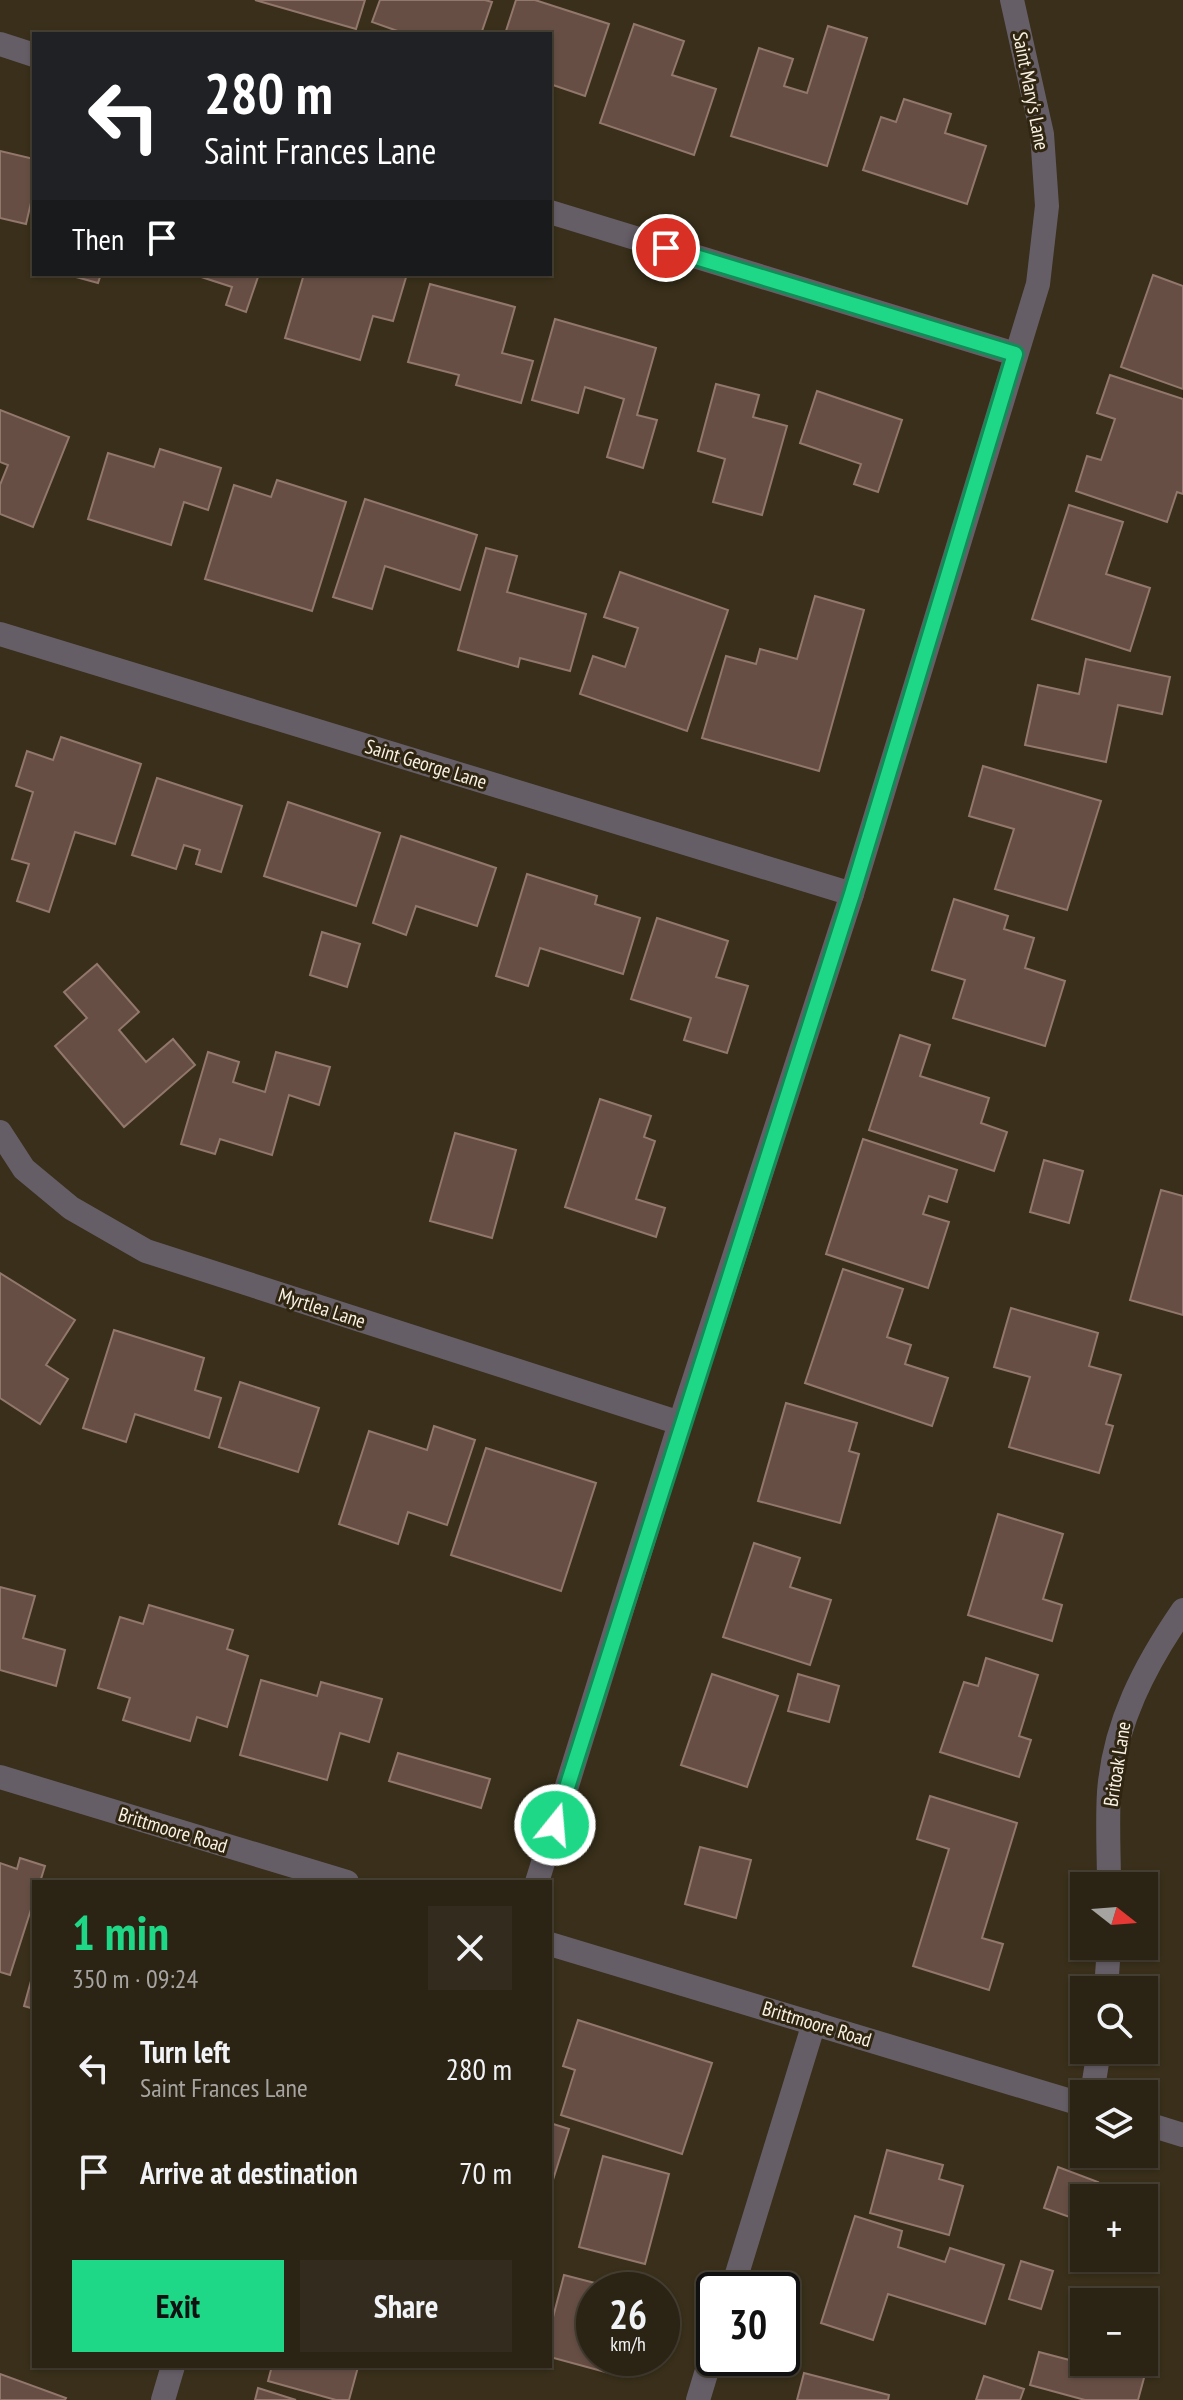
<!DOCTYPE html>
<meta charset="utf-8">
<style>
body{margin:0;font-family:"PT Sans Narrow",sans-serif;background:#332b1d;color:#f1f3f6;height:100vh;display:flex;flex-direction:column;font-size:30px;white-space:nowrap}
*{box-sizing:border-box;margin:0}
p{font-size:26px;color:#a6a4a0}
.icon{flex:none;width:44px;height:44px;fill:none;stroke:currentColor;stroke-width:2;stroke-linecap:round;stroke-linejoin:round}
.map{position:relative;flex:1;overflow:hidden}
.drawer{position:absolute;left:32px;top:1880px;width:520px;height:488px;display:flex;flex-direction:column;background:#2b2314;border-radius:0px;box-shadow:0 2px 6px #0004,0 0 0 2px #474034}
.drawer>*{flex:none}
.hud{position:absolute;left:32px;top:32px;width:520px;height:244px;border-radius:0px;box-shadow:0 2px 6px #0004,0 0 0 2px #474034;background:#202124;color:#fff;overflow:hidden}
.needle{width:52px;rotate:107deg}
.buttons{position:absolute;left:1070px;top:1872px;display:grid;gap:16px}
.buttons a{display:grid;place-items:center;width:88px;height:88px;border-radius:0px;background:#2b2314;box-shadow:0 2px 6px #0004,0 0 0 2px #474034;font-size:40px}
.speed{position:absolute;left:576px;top:2272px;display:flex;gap:16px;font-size:40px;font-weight:700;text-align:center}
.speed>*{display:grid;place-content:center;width:104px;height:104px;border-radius:50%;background:#2b2314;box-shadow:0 2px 6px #0004,0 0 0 2px #474034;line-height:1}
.speed small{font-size:20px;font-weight:400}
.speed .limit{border:4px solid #111;border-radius:12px;background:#fff;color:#111}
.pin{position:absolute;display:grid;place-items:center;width:68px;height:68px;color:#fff;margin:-34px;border:4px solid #fff;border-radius:50%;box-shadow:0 2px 8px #0007}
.me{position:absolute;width:88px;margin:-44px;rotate:17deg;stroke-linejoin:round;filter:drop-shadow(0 0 6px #0008)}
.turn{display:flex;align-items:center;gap:28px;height:168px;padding:0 40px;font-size:36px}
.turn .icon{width:104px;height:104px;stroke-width:2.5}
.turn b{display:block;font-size:56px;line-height:68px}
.then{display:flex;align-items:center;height:76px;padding:0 40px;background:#0003;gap:16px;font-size:30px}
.round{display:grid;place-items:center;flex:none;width:84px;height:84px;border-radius:0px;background:#332b1d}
.head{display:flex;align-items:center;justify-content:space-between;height:136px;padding:0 40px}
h1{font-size:48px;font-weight:700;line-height:60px;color:#1ed887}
.button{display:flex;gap:16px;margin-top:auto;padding:16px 40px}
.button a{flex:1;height:92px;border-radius:0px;background:#1ed887;color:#111;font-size:32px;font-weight:700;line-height:92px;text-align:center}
.button a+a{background:#332b1d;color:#f1f3f6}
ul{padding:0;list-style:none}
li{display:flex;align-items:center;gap:24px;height:104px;padding:0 40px}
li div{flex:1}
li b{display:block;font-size:30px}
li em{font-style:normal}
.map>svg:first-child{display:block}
.building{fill:#664e44;stroke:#92776c;stroke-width:2}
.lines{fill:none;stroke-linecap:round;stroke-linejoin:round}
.minor{stroke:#655e67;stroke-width:24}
.route-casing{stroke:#148c58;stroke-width:20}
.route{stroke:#1ed887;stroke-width:14}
.labels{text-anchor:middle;stroke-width:6;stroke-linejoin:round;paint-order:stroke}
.street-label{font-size:20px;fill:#f8f1e4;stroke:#2f2510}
</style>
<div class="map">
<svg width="1183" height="2400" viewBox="0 0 1183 2400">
<rect width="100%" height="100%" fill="#392f1a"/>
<g class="building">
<polygon points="255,0 365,0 356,29"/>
<polygon points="380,0 485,0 492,2 481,34 406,34 372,22"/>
<polygon points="516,0 535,0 609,24 585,96 550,84 550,34 505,34"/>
<polygon points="634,24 684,41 672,75 716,89 694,155 600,123"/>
<polygon points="828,26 867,38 827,166 731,136 759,48 793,59 784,86 807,93"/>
<polygon points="904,99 951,114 945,133 986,146 967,204 863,170 881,117 896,122"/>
<polygon points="0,151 34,159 34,190 26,224 0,218"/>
<polygon points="65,274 101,274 98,283"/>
<polygon points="192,274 259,274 246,312 226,305 232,287"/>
<polygon points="304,274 407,274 393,321 373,316 360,360 285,338"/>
<polygon points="1153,275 1183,286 1183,389 1121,367"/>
<polygon points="430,284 515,307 502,353 533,361 521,403 456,385 459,375 408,362"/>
<polygon points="555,319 656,348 637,415 657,420 643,468 607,457 624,399 585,387 578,413 532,400"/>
<polygon points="1110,375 1183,399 1183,494 1177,492 1167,522 1076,491 1087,456 1101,460 1115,419 1097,413"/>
<polygon points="716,384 759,395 753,417 787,426 762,515 713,502 725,459 698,451"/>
<polygon points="817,391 902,420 878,492 854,484 861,464 800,443"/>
<polygon points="0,410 69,437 33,527 0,514 0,485 8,465 0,462"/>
<polygon points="160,449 221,468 208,510 184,502 171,545 88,519 108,453 154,467"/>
<polygon points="277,480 346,502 312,611 205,579 234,485 271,497"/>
<polygon points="365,499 477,535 460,590 385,566 372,609 333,597"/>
<polygon points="1069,505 1123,522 1106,574 1150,588 1130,651 1032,619"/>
<polygon points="486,548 517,556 507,592 586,614 570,671 520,658 518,667 458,650"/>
<polygon points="620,572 728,610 687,731 580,694 593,656 625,667 638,628 604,617"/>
<polygon points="815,596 864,610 819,771 702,738 726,656 756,664 760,649 797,659"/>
<polygon points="1086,659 1170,677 1162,714 1118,705 1106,762 1025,745 1038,685 1079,694"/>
<polygon points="61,737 141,764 115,844 75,832 49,912 17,901 29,864 12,859 33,792 16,786 27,751 53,760"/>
<polygon points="983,766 1101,801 1067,910 995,889 1014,829 969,816"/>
<polygon points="157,778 242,806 221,872 196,864 200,850 184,845 176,869 132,855"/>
<polygon points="288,802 380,833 356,906 264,876"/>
<polygon points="401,836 496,868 477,926 416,906 406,935 373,923"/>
<polygon points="527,874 597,896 595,904 640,918 623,974 540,948 528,986 496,976"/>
<polygon points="954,899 1008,916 1004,929 1034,938 1025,968 1065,981 1045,1046 953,1018 965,980 932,970"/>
<polygon points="657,918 728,941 716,977 748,986 727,1053 684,1040 691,1018 631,999"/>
<polygon points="322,932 360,944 347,987 310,975"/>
<polygon points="97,964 139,1012 119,1030 146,1062 173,1039 195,1065 124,1127 55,1046 87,1018 64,992"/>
<polygon points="900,1035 930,1045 920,1076 989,1098 981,1123 1007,1132 994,1171 869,1130"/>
<polygon points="208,1052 239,1062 233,1082 265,1092 276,1052 330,1067 319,1105 289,1095 272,1155 220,1139 215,1154 181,1144"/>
<polygon points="600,1099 651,1116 644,1137 655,1141 636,1199 665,1208 656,1237 565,1207"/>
<polygon points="455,1133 516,1150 492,1238 430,1221"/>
<polygon points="863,1139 957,1170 947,1202 929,1196 923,1214 949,1222 928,1288 826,1254"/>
<polygon points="1044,1160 1083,1171 1069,1223 1030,1212"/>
<polygon points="1161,1190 1183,1196 1183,1315 1130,1300"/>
<polygon points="843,1269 903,1289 887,1337 911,1345 905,1364 948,1378 932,1426 805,1383"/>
<polygon points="0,1273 75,1320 46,1365 68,1379 40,1424 0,1398"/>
<polygon points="1011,1308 1098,1333 1089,1366 1121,1375 1106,1424 1113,1426 1099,1473 1009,1447 1030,1377 994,1367"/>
<polygon points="114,1330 204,1358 195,1390 221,1398 209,1438 135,1414 126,1442 83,1428"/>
<polygon points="240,1382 319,1408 298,1472 219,1447"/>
<polygon points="786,1403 857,1423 849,1451 859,1454 840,1523 758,1501"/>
<polygon points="434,1426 475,1440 447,1525 408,1512 398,1544 339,1524 369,1431 427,1450"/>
<polygon points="486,1448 596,1483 561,1591 451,1555"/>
<polygon points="998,1514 1063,1534 1043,1599 1062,1605 1052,1641 968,1615"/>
<polygon points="754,1543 800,1558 790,1587 831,1600 810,1665 723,1637"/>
<polygon points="0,1587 35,1596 23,1638 65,1650 56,1686 0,1670"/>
<polygon points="149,1605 233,1630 227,1649 248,1656 227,1727 197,1717 190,1741 123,1720 130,1698 98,1688 120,1617 143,1624"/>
<polygon points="986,1658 1038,1675 1019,1736 1031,1740 1019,1777 940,1752 964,1682 978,1686"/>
<polygon points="712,1674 778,1696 747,1787 681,1765"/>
<polygon points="798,1674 839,1686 829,1722 788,1711"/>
<polygon points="261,1680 317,1696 321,1682 382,1699 369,1742 340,1733 327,1780 240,1755"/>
<polygon points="398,1753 490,1779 481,1808 389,1781"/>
<polygon points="930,1796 1017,1823 982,1938 1003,1944 989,1990 913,1966 949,1849 917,1839"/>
<polygon points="700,1847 751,1860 736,1918 685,1904"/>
<polygon points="20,1858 45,1866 40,1882 34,1882 34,1900 10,1975 0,1972 0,1863 17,1869"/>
<polygon points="34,1970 34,2009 24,2006"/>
<polygon points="578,2020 712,2063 682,2154 561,2115 575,2070 563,2066"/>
<polygon points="550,2123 569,2129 552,2183 550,2183"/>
<polygon points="887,2150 943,2165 939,2179 963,2186 949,2235 870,2213"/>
<polygon points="603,2156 669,2174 645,2264 579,2247"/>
<polygon points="1058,2167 1098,2182 1092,2198 1084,2198 1084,2222 1044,2208"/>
<polygon points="855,2216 902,2231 898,2247 945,2262 950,2248 1004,2265 985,2324 888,2294 873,2340 821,2323"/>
<polygon points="1021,2261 1053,2271 1041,2309 1009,2299"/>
<polygon points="564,2275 622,2290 594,2290 594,2358 613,2358 609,2373 550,2357 550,2329"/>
<polygon points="1144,2327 1157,2330 1138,2400 1085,2400 1030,2385 1039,2352 1081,2363 1084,2352 1084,2362 1144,2362"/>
<polygon points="272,2366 355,2366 358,2367 349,2400 336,2400 268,2381"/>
<polygon points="804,2373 889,2395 888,2400 797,2400"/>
<polygon points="0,2374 66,2398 65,2400 0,2400"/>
<polygon points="984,2376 1024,2389 1020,2400 976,2400"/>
<polygon points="258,2388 296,2400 255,2400"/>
</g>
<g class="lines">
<g class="minor">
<polyline points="0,44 34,55"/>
<polyline points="550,212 1015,354"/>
<polyline points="0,634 852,894"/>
<polyline points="0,1132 24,1169 71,1208 146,1251 680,1423"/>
<polyline points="0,1777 347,1882"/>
<polyline points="537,1882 680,1423 852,894 1038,284 1047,206 1042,134 1012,0"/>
<path d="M1109,1886C1109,1855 1107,1823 1109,1792C1114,1724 1145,1665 1183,1610"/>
<polyline points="550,1944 1084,2105"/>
<polyline points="1106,1990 1109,1946"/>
<polyline points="1092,2094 1099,2050"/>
<polyline points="1144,2123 1183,2135"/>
<polyline points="732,2290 814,2023"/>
<polyline points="163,2400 173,2366"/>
<polyline points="698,2400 714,2347"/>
</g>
</g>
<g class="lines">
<defs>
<polyline id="route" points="555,1825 852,894 1015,354 666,248"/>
</defs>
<use href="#route" class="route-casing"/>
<use href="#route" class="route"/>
</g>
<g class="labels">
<g class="street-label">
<text transform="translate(1031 91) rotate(79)" y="7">Saint Mary's Lane</text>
<text transform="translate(426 764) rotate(17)" y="7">Saint George Lane</text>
<text transform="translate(322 1308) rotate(18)" y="7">Myrtlea Lane</text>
<text transform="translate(1117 1764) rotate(-81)" y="7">Britoak Lane</text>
<text transform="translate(173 1830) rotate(17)" y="7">Brittmoore Road</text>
<text transform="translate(817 2024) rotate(17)" y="7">Brittmoore Road</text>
</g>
</g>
</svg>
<div class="buttons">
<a><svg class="needle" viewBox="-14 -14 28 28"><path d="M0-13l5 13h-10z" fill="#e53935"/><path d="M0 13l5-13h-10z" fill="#a6a4a0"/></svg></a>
<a><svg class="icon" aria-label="search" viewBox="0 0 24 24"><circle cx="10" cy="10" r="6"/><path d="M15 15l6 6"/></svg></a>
<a><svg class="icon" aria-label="layers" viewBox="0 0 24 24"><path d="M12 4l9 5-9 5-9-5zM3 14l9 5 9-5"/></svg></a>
<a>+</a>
<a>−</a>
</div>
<div class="speed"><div>26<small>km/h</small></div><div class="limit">30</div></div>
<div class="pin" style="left:666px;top:248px;background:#d93025"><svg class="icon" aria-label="arrive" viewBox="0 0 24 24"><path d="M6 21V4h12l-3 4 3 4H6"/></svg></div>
<svg class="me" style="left:555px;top:1825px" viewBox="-20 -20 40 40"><circle r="17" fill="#1ed887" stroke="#fff" stroke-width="3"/><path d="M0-11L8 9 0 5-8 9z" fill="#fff"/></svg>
<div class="hud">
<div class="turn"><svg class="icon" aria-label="left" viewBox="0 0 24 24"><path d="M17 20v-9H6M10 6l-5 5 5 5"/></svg><div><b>280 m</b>Saint Frances Lane</div></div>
<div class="then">Then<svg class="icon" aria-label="arrive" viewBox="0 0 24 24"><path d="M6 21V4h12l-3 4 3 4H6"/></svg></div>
</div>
<section class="drawer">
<div class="head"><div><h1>1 min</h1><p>350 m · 09:24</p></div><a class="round"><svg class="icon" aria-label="close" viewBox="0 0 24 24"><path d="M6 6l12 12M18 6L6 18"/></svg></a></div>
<ul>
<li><svg class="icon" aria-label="left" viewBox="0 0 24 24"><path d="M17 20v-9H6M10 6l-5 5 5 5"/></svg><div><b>Turn left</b><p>Saint Frances Lane</p></div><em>280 m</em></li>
<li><svg class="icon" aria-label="arrive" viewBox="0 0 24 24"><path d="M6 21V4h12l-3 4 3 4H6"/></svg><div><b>Arrive at destination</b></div><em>70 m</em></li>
</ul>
<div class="button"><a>Exit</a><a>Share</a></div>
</section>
</div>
